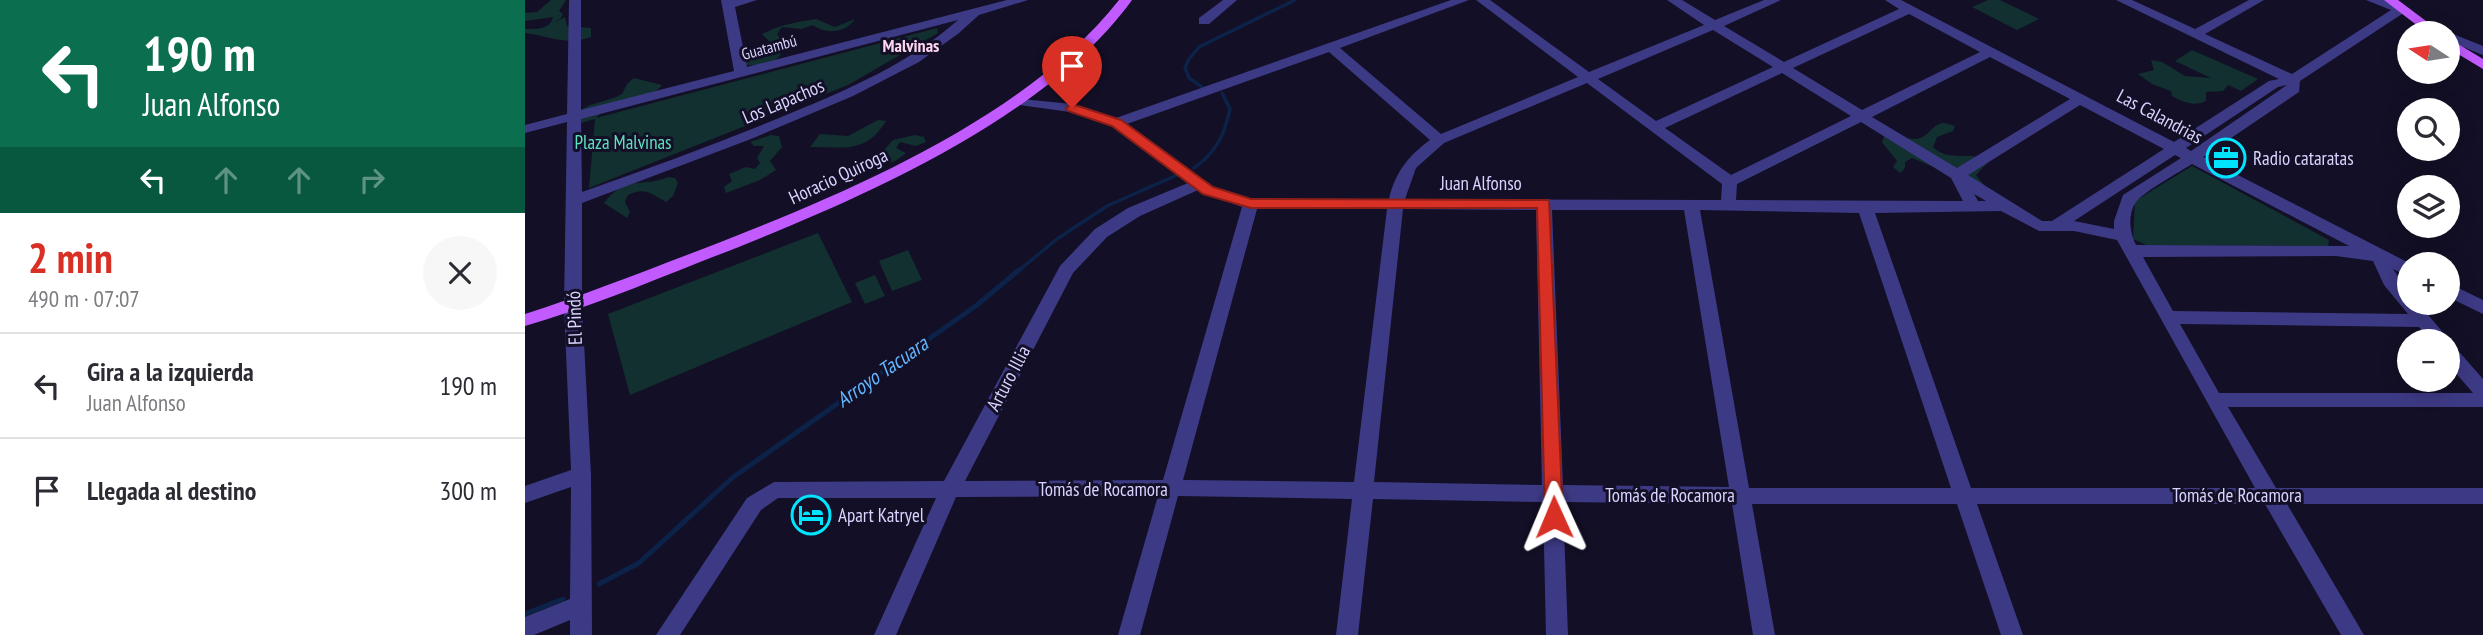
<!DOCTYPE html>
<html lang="es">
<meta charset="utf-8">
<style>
body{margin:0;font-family:"PT Sans Narrow",sans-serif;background:#f7f7f7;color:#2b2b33;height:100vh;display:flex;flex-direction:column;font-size:26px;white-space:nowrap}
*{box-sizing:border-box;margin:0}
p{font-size:23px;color:#7c7c81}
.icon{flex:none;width:38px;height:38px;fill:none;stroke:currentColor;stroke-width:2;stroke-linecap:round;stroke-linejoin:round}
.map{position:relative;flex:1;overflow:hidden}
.details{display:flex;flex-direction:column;background:#fff;width:525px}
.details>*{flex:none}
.hud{background:#0b6e4f;color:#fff;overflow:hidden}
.needle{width:46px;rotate:282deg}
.controls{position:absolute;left:1872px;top:21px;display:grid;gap:14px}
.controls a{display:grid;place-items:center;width:63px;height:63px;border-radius:50%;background:#fff;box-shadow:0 4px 18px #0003;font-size:35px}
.pin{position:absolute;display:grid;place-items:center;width:60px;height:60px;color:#fff;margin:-72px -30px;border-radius:50% 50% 50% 0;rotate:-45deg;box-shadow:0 0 7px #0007}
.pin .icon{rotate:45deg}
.me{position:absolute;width:77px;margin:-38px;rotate:359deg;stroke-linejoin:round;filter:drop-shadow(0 0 5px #0008)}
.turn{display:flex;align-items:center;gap:24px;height:147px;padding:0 28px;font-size:32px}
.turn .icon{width:91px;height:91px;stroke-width:2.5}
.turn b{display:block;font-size:49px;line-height:60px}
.lanes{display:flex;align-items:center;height:66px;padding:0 28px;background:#0003;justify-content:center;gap:35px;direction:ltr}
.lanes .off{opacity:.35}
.round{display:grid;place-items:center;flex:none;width:74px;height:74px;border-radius:37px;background:#f7f7f7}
.headline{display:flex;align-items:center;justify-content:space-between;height:119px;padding:0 28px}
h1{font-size:42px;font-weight:700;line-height:52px;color:#d93025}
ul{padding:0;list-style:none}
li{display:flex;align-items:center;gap:21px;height:105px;padding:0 28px;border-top:2px solid #e1e1e2}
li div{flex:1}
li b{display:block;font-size:26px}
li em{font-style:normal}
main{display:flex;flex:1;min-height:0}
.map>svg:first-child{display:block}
.green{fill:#12302f}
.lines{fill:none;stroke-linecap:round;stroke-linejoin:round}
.stream-far1{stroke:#0c2248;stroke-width:3.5}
.stream{stroke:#0c2248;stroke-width:5}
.minor{fill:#3d3a85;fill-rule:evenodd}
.major{fill:#c25bff;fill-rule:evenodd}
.route{fill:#d93025;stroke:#8d1f18;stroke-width:2}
.labels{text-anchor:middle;stroke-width:6;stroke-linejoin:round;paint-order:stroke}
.far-street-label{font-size:16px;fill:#d9d4ff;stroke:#130f26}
.far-neighbourhood-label{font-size:18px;font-weight:bold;fill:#ffd6f0;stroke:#130f26}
.street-label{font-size:19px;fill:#d9d4ff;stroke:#130f26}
.park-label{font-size:19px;fill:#5fe0c0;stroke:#130f26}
.poi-label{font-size:19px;fill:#d9d4ff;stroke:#130f26;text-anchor:start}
.water-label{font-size:21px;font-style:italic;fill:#62b6ff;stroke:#130f26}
</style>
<main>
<section class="details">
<div class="hud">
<div class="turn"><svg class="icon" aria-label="left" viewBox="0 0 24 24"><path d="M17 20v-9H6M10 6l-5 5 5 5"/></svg><div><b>190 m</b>Juan Alfonso</div></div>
<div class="lanes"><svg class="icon" aria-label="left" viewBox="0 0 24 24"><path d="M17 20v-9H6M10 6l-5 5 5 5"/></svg><svg class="icon off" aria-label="ahead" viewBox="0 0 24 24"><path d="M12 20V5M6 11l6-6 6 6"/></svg><svg class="icon off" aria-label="ahead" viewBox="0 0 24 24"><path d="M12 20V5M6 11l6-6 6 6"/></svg><svg class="icon off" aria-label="right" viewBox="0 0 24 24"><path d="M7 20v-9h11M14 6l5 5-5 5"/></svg></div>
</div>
<div class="headline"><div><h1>2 min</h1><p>490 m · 07:07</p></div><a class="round"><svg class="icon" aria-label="close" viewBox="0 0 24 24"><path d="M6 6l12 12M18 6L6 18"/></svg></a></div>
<ul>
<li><svg class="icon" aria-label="left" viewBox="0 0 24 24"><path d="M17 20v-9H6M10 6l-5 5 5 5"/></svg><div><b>Gira a la izquierda</b><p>Juan Alfonso</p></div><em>190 m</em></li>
<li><svg class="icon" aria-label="arrive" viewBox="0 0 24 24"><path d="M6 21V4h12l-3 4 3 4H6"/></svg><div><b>Llegada al destino</b></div><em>300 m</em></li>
</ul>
</section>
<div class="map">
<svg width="1958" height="635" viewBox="0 0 1958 635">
<rect width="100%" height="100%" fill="#130f26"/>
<g class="green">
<path d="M26,0H41L34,11L38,14L36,18L28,23L40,17L42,26L66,28V37C41,46 24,36 0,33V29C11,29 25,30 28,17L0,21V13L12,12Z"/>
<polygon points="1463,0 1475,0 1514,19 1492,30 1447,7"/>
<path d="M291,19L310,27L330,19C321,33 301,35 288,25L276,29L257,27L252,34L257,41L253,48L257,52C250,66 234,66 220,65L219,56C226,49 234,47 244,46L246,43L237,34C254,25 272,22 291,19Z"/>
<path d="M412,28L413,33L323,85L64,188L70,119L56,123L49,121L48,116C64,101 78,104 97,94L102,84L109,78L137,85C121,105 88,100 71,118Z"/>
<path d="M1667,50L1733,79L1716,91L1703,85L1698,91L1681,92V101C1669,107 1658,102 1647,96L1646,91L1627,84L1613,74L1629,70L1626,60L1637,62L1660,76L1686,78L1650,61Z"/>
<path d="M353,120L361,121C341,154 319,147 285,147L295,134L323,136Z"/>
<path d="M1419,123L1430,126L1428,131L1412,137L1408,147C1424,163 1445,150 1464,161L1451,175L1462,189L1387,158L1380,162V168L1375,173L1368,167L1372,161L1357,142L1359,136C1372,132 1383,142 1395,138C1406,134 1407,124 1419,123Z"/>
<polygon points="246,135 254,136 257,147 245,161 251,170 235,180 201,193 199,187 207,181 204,174 221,167 230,169 235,163 232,158 239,146 229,146 225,142"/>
<path d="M390,135L399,137L401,142L391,146L375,142L371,148L381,153C372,161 365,164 353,165L349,161L368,140Z"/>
<polygon points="1667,166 1804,240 1803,246 1621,245 1608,239 1610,201"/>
<path d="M143,177L150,178L153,183L148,196L141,202C125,193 120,187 103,195L100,202L105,212L102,218L79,203C101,174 118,188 143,177Z"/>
<polygon points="293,233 327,302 105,395 83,314"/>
<polygon points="383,250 397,280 367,291 354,261"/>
<polygon points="350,275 360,296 340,304 330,283"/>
</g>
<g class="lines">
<g class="stream-far1">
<polyline points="677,87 664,78 660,68 664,59 674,47 770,0"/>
<path d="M669,168C692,152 699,135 705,109L697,93"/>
<polyline points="492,272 532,239 582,206 652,175"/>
</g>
<g class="stream">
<polyline points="74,584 114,563 207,478 452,305 494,270"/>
<polyline points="0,614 38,599"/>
</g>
<g class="minor">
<path d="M44,0H56V110L209,71L196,0H232L210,7L222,67L482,0H503L454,15L434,33L394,62L328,96L226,139L57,203V305L66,475L67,635H45V620L9,635H0V617L45,599L46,487L0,503V486L46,470L39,305L42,122L0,133V125L42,114ZM433,20C385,63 324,89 266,113C197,142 127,167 57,192L56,119Z"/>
<polygon points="698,0 712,0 684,24 674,24 674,18"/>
<path d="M926,0H944L815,48L916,134L1053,77L951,0H965L1064,72L1179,25L1142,0H1157L1190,20L1239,0H1256L1199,26L1259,62L1374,9L1360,0H1376L1649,142L1744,81L1754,79L1591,0H1607L1670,29L1724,0H1739L1680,34L1767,74L1866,10L1841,0H1860L1880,6V12L1775,81L1774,92L1678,157L1886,264L1885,277L1868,269L1885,293V303H1893L1921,336L1924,341L1923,342L1905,341L1894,327L1655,324L1694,393H1948L1923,364V344L1929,346L1958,379V407H1703L1751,488H1958V504H1762L1839,635H1816L1740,504H1452L1498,635H1476L1432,504H1227L1250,635H1228L1207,504L1038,502L1043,635H1021L1018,502L848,499L833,635H811L827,499L653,496L615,635H593L633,496L431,497L371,635H349L411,498H253L236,510L155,635H131L222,498L249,482L419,481L535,266L570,229L603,208L663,183L586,126L545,112L487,104V98L547,104L591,118ZM1384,14L1455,52L1337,110L1268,68ZM1188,30L1248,67L1131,121L1073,79ZM804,52L905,140C883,156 870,173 864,199H727L688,187L602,124ZM1465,57L1545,99L1432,168L1347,117ZM1257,73L1326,116L1206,175L1140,128ZM1062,83L1197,184L1196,200L880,199L891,168L919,143ZM1762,85L1666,151L1661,148L1753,87ZM1555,105L1639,149L1527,221H1517L1443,175ZM1336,122L1426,178L1438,201L1211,200L1212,184ZM1650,155L1656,158L1598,195L1589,221V229L1549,221ZM1667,164L1824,246L1611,245C1605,233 1602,215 1611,202C1617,193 1656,171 1667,164ZM673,190L717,207L638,480L440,481L548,273L582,237L615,216ZM1449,194L1461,201H1453ZM732,209H862L829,482L658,480ZM878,209L1011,210L1017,485L849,482ZM1027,210H1159L1204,487L1038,485ZM1175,210L1334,213L1426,488H1224ZM1476,211L1514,231H1549L1592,240L1730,488H1446L1350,213ZM1811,256L1848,261L1859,285L1883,314L1648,311L1618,257Z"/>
<polygon points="1923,32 1958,46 1958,55 1923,41 1923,33 1918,33"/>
<polygon points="1923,283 1958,300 1958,314 1923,297"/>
</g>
<g class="major">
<path d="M594,0H607C518,124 315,208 175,262C117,285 59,309 0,326V314C59,295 117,272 175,250C315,196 500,120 594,0Z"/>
<polygon points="1859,0 1873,0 1917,33 1902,33"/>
<polygon points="1923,38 1958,59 1958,69 1923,48"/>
</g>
</g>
<polygon class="route" points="547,104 596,120 688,187 726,199 1024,200 1038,517 1036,523 1029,525 1022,523 1020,517 1012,208 726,208 678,194 587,126 543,111 541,108"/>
<defs>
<symbol id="office-ring" viewBox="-11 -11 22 22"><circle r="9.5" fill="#130f26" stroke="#00e5ff" stroke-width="1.5"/><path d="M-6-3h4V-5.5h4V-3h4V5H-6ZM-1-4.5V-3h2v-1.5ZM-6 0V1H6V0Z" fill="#00e5ff"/></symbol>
<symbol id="hotel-ring" viewBox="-11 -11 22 22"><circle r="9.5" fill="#130f26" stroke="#00e5ff" stroke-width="1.5"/><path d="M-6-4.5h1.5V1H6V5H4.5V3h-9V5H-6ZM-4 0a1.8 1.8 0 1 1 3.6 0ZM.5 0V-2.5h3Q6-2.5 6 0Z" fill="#00e5ff"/></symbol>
</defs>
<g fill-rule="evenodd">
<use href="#office-ring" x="1679" y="136" width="44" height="44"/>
<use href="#hotel-ring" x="264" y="493" width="44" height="44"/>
</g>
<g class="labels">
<g class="far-street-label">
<text transform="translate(244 47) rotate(-15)" y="6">Guatambú</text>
</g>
<g class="far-neighbourhood-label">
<text x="386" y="52">Malvinas</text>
</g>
<g class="street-label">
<text transform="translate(258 101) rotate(-23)" y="7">Los Lapachos</text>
<text transform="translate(1635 116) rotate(28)" y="7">Las Calandrias</text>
<text transform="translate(313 176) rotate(-25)" y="7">Horacio Quiroga</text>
<text x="956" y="190">Juan Alfonso</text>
<text transform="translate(49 318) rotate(-92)" y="7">El Pindó</text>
<text transform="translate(483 378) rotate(-62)" y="7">Arturo Illia</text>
<text x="578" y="496">Tomás de Rocamora</text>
<text x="1145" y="502">Tomás de Rocamora</text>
<text x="1712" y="502">Tomás de Rocamora</text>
</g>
<g class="park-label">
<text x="98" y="149">Plaza Malvinas</text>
</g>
<g class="poi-label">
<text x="1728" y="165">Radio cataratas</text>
<text x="313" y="522">Apart Katryel</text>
</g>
<g class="water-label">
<text transform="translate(357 372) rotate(-35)" y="7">Arroyo Tacuara</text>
</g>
</g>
</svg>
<div class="controls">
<a><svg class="needle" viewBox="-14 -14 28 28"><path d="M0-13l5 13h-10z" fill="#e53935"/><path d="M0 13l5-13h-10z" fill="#7c7c81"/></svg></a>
<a><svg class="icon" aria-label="search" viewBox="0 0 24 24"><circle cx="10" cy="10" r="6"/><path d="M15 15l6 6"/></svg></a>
<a><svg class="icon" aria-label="layers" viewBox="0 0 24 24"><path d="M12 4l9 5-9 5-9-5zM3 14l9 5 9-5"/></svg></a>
<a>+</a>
<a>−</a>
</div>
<div class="pin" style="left:547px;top:108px;background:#d93025"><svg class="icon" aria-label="arrive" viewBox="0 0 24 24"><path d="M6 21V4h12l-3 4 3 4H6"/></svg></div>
<svg class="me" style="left:1029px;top:517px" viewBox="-20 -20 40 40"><path d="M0-17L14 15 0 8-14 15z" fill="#d93025" stroke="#fff" stroke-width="4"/></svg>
</div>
</main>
